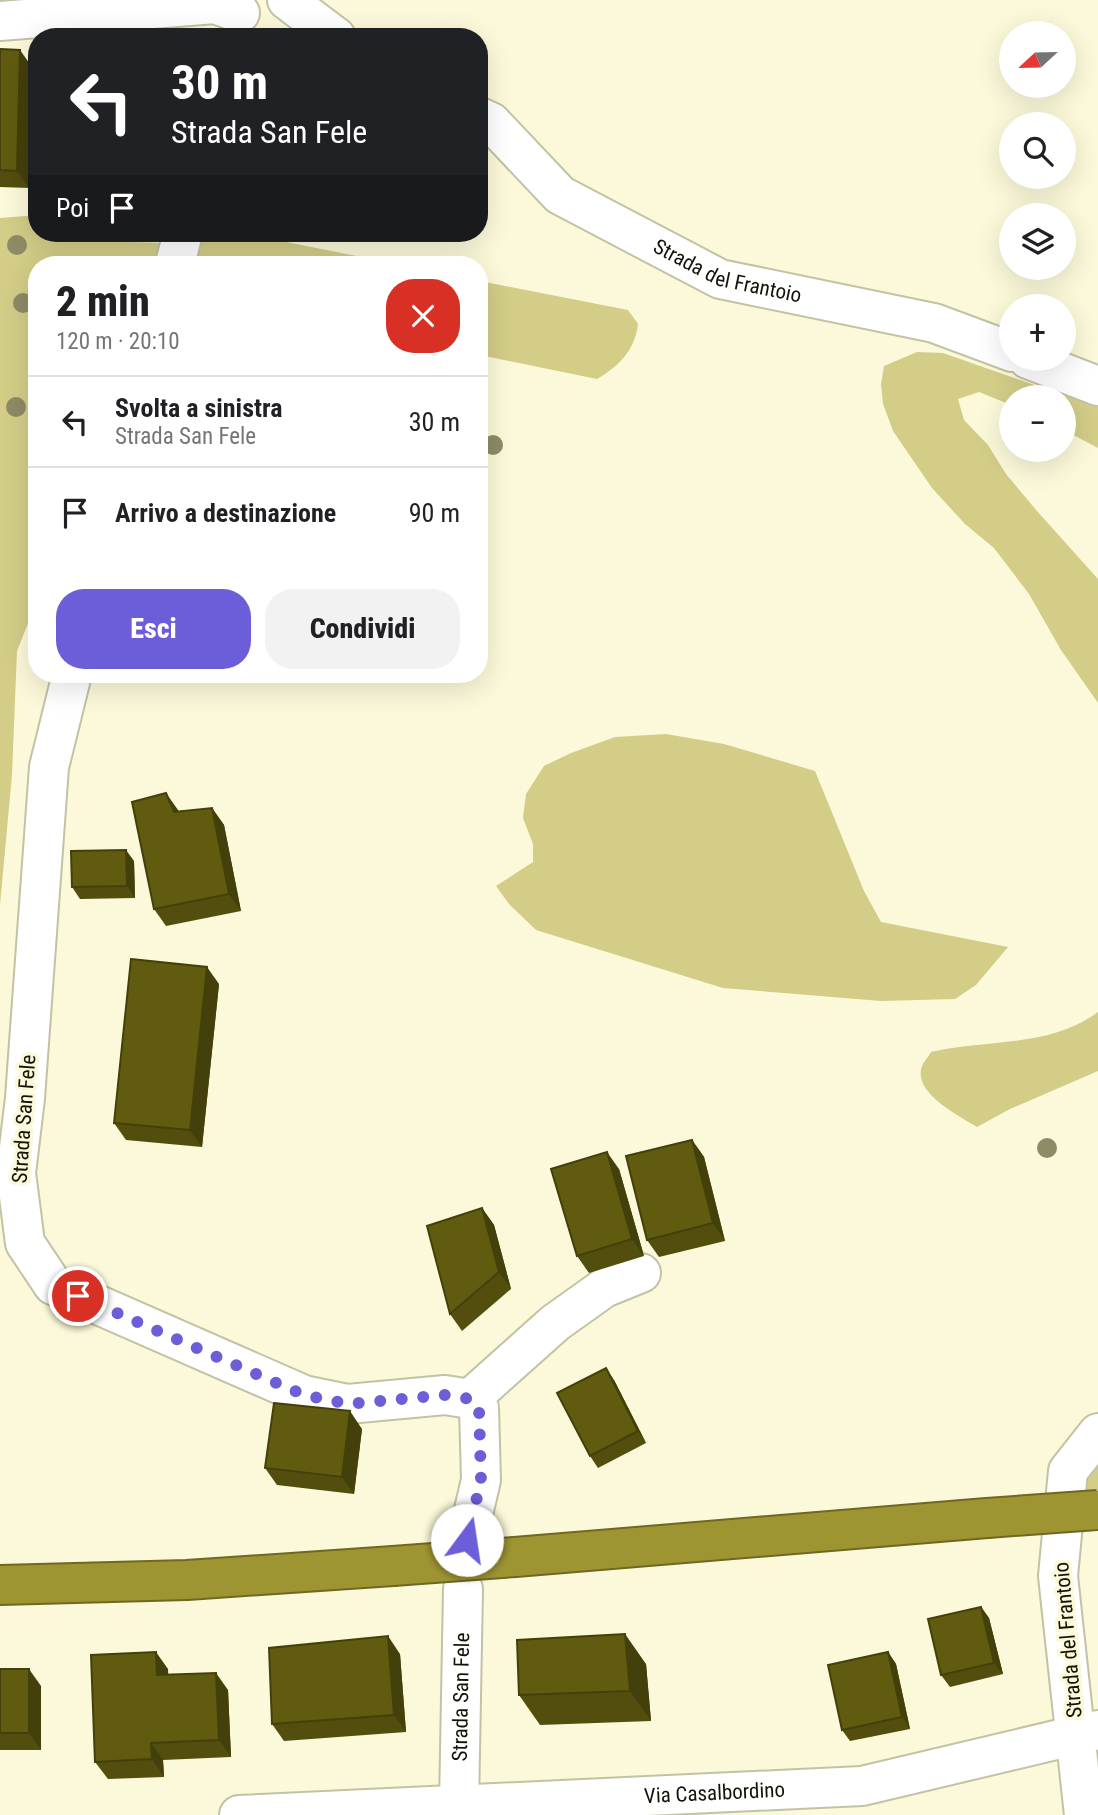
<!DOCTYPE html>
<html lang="it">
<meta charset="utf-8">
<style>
body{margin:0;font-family:"Roboto Condensed",sans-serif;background:#f2f2f2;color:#202124;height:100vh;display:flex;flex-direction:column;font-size:26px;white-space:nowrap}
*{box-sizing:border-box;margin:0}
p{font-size:23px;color:#757577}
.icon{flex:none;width:38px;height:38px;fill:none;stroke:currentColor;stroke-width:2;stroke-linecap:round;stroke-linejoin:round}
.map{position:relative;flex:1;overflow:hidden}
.drawer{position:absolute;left:28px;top:256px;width:460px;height:427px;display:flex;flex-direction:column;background:#fff;border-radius:28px;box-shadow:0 7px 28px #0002}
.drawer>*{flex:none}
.hud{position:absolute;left:28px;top:28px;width:460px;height:214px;border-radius:28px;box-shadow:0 7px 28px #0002;background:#202124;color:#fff;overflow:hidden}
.needle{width:46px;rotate:248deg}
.buttons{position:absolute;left:999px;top:21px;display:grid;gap:14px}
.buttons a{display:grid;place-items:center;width:77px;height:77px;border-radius:50%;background:#fff;box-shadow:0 7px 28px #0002;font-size:35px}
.pin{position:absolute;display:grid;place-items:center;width:60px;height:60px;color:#fff;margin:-30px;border:4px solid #fff;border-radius:50%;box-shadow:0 2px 7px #0007}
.me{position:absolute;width:77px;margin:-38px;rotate:14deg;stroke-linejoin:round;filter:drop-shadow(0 0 5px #0008)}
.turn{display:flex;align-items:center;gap:24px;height:147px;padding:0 28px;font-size:32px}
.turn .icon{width:91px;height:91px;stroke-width:2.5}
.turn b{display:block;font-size:49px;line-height:60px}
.then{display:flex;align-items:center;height:66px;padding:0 28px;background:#0003;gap:14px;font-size:26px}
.round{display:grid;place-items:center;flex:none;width:74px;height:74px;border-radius:28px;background:#f2f2f2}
.summary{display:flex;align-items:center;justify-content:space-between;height:119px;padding:0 28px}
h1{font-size:42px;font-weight:800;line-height:52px}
.cta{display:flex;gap:14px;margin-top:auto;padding:14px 28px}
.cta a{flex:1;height:80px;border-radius:28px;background:#6c5ed8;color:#fff;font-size:28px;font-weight:800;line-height:80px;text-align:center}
.cta a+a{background:#f2f2f2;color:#202124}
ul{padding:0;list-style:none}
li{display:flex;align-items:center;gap:21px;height:91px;padding:0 28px;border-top:2px solid #e0e0e0}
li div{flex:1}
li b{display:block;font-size:26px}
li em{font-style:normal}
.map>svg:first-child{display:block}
.green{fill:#d3cd88}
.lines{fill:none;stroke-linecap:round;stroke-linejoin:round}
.minor-casing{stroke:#c4c2a4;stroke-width:42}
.highway-casing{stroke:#6e6823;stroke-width:42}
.minor{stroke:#fff;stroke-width:38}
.highway{stroke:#9e9532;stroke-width:38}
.highway-bridge-casing{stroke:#6e6823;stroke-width:42;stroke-linecap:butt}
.highway-bridge{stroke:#9e9532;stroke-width:38}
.tree{fill:#8e8b66}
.wall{fill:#534e0e}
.shaded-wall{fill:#44400b}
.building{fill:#615b10;stroke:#44400b;stroke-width:2}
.route{stroke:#6c5ed8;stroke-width:12;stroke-dasharray:0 21.6}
.labels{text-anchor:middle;stroke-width:7;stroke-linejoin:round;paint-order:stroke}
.street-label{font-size:21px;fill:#141308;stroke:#fbf9d9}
</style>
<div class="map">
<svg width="1098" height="1815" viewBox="0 0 1098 1815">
<rect width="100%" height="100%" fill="#fbf9d9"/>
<g class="green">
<polygon points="37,215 37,233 48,233 48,240 168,243 162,264 37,264 37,601 17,651 12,775 0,905 0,218"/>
<polygon points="187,233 262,233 261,237 397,264 180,264"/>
<path d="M480,281L628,310L638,324C635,350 619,366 597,379L480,355Z"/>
<polygon points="917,352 943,353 1098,407 1098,448 1064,430 1064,397 1012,397 1011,405 979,392 958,399 964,420 988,445 1006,474 1037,511 1098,579 1098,703 1061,650 1029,594 994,548 965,524 932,488 893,431 883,404 881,384 884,366"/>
<polygon points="666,734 724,744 815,771 864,891 881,922 1008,947 976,985 955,999 881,1001 723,988 536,930 509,904 496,886 533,862 533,844 523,818 526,794 544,766 571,753 615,737"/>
<path d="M1098,1012V1071L1010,1109L977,1127C960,1116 912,1093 922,1066C924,1061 929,1056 931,1052C986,1039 1050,1048 1098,1012Z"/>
<polygon points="1098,1444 1098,1492 1069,1494"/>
</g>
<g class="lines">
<defs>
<g id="minor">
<polyline points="287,0 336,37"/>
<polyline points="0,21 215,4 240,13"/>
<path id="s1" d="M480,117L491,122L560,195L720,279L934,323L1012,352"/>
<polyline points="175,264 183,233"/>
<polyline points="1028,359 1098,386"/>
<polyline points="72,674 49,767 25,1098 16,1173 25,1243 53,1285 304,1395 348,1404 445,1395 470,1399"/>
<polyline points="467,1540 481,1480 479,1408 470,1399 555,1323 604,1288 641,1273"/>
<path id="s2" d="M459,1805L463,1589"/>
<path id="s3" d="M239,1815L862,1786L1098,1730"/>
<polyline points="1084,1815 1058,1576 1068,1471 1098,1433"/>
</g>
<g id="highway">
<polyline points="515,1557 987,1518"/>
<polyline points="0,1585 187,1580 393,1566"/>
</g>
</defs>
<use href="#minor" class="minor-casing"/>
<use href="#highway" class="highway-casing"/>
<use href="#minor" class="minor"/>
<use href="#highway" class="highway"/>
<defs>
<g id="highway-bridge">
<polyline points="987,1518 1098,1510"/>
<polyline points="393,1566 515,1557"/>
</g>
</defs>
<use href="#highway-bridge" class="highway-bridge-casing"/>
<use href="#highway-bridge" class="highway-bridge"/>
</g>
<g class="tree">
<circle cx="17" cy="245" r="10"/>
<circle cx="23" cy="303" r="10"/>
<circle cx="16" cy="407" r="10"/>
<circle cx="493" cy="445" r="10"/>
<circle cx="1047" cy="1148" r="10"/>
</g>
<g class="wall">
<polygon points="0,49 32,67 29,188 0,187"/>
<polygon points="212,808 224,825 241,911 166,926 154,909 179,811"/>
<polygon points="134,861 135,898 80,899 72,887"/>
<polygon points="219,984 202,1147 126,1140 114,1123"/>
<polygon points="692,1140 704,1157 725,1241 659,1257 647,1240"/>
<polygon points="619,1169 644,1256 589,1273 577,1256"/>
<polygon points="482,1208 494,1225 511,1289 462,1331 450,1314"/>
<polygon points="614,1380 646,1443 598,1468 590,1456"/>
<polygon points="362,1429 354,1494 277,1485 265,1468"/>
<polygon points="981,1607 989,1618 1003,1674 950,1687 941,1675"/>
<polygon points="888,1652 896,1664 910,1729 850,1741 842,1730"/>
<polygon points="400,1654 406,1732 284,1741 272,1724"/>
<polygon points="646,1664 651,1721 540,1725 519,1695"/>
<polygon points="0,1669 41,1686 41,1750 0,1750"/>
<polygon points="168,1669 168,1675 228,1690 231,1757 163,1760 164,1777 108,1779 95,1762"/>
</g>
<g class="shaded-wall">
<polygon points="20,50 32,67 29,188 17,171"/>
<polygon points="166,793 178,810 186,829 174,812"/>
<polygon points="212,808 224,825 241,911 229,894"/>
<polygon points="126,850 134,861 135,898 127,886"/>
<polygon points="207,967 219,984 202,1147 190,1130"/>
<polygon points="692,1140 704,1157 725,1241 713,1223"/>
<polygon points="607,1152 619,1169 644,1256 632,1239"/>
<polygon points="482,1208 494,1225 511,1289 499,1272"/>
<polygon points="606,1368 614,1380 646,1443 638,1431"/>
<polygon points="350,1411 362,1429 354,1494 342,1477"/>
<polygon points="981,1607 989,1618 1003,1674 994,1663"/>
<polygon points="625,1634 646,1664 651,1721 630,1691"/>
<polygon points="388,1636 400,1654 406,1732 394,1715"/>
<polygon points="156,1652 168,1669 169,1692 157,1675"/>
<polygon points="888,1652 896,1664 910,1729 902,1717"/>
<polygon points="29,1669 41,1686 41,1750 29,1733"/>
<polygon points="216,1673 228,1690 231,1757 219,1740"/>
<polygon points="151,1743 163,1760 164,1777 152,1759"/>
</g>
<g class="building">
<polygon points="0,49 20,50 17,171 0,170"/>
<polygon points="166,793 174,812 212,808 229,894 154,909 132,802"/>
<polygon points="126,850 127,886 72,887 71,851"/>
<polygon points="131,959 207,967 190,1130 114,1123"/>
<polygon points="692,1140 713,1223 647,1240 626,1156"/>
<polygon points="607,1152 632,1239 577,1256 551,1169"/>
<polygon points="482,1208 499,1272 450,1314 427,1226"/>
<polygon points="606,1368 638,1431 590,1456 557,1393"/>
<polygon points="274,1403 350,1411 342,1477 265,1468"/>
<polygon points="981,1607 994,1663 941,1675 928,1619"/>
<polygon points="625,1634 630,1691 519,1695 517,1640"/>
<polygon points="388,1636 394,1715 272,1724 269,1648"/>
<polygon points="156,1652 157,1675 216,1673 219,1740 151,1743 152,1759 95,1762 91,1655"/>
<polygon points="888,1652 902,1717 842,1730 828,1665"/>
<rect x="0" y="1669" width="29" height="64"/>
</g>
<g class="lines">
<polyline class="route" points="78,1296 304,1395 348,1404 445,1395 470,1399 479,1408 481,1480 467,1540"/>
</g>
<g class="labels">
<g class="street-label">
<text dy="7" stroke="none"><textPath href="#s1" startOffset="298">Strada del Frantoio</textPath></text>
<text transform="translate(24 1119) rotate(-86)" y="7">Strada San Fele</text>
<text transform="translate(1068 1640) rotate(-95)" y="7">Strada del Frantoio</text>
<text dy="7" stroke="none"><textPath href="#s2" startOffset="108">Strada San Fele</textPath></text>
<text dy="7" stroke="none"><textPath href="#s3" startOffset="476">Via Casalbordino</textPath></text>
</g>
</g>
</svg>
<div class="buttons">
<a><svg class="needle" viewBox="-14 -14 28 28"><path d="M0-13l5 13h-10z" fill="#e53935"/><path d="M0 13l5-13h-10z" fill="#757577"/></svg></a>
<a><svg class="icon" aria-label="search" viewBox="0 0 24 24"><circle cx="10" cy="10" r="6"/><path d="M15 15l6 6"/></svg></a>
<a><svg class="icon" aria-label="layers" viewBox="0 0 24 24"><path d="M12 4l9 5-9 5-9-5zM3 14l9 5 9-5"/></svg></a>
<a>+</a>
<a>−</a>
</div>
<div class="pin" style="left:78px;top:1296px;background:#d93025"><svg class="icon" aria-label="arrive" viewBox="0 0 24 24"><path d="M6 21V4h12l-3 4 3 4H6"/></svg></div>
<svg class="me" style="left:467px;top:1540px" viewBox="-20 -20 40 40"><circle r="19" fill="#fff"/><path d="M0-13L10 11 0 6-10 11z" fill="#6c5ed8"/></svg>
<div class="hud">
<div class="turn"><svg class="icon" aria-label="left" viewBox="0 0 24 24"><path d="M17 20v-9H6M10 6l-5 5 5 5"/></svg><div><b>30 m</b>Strada San Fele</div></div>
<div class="then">Poi<svg class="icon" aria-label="arrive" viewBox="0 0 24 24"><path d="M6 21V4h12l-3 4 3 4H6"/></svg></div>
</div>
<section class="drawer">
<div class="summary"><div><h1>2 min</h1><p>120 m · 20:10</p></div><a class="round" style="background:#d93025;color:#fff"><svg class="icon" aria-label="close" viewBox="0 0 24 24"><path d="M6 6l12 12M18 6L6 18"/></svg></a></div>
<ul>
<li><svg class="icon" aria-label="left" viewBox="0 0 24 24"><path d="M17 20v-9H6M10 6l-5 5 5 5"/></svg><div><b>Svolta a sinistra</b><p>Strada San Fele</p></div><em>30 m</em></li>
<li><svg class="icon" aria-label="arrive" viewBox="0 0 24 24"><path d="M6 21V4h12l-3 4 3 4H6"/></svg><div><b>Arrivo a destinazione</b></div><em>90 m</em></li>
</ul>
<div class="cta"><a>Esci</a><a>Condividi</a></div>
</section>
</div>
